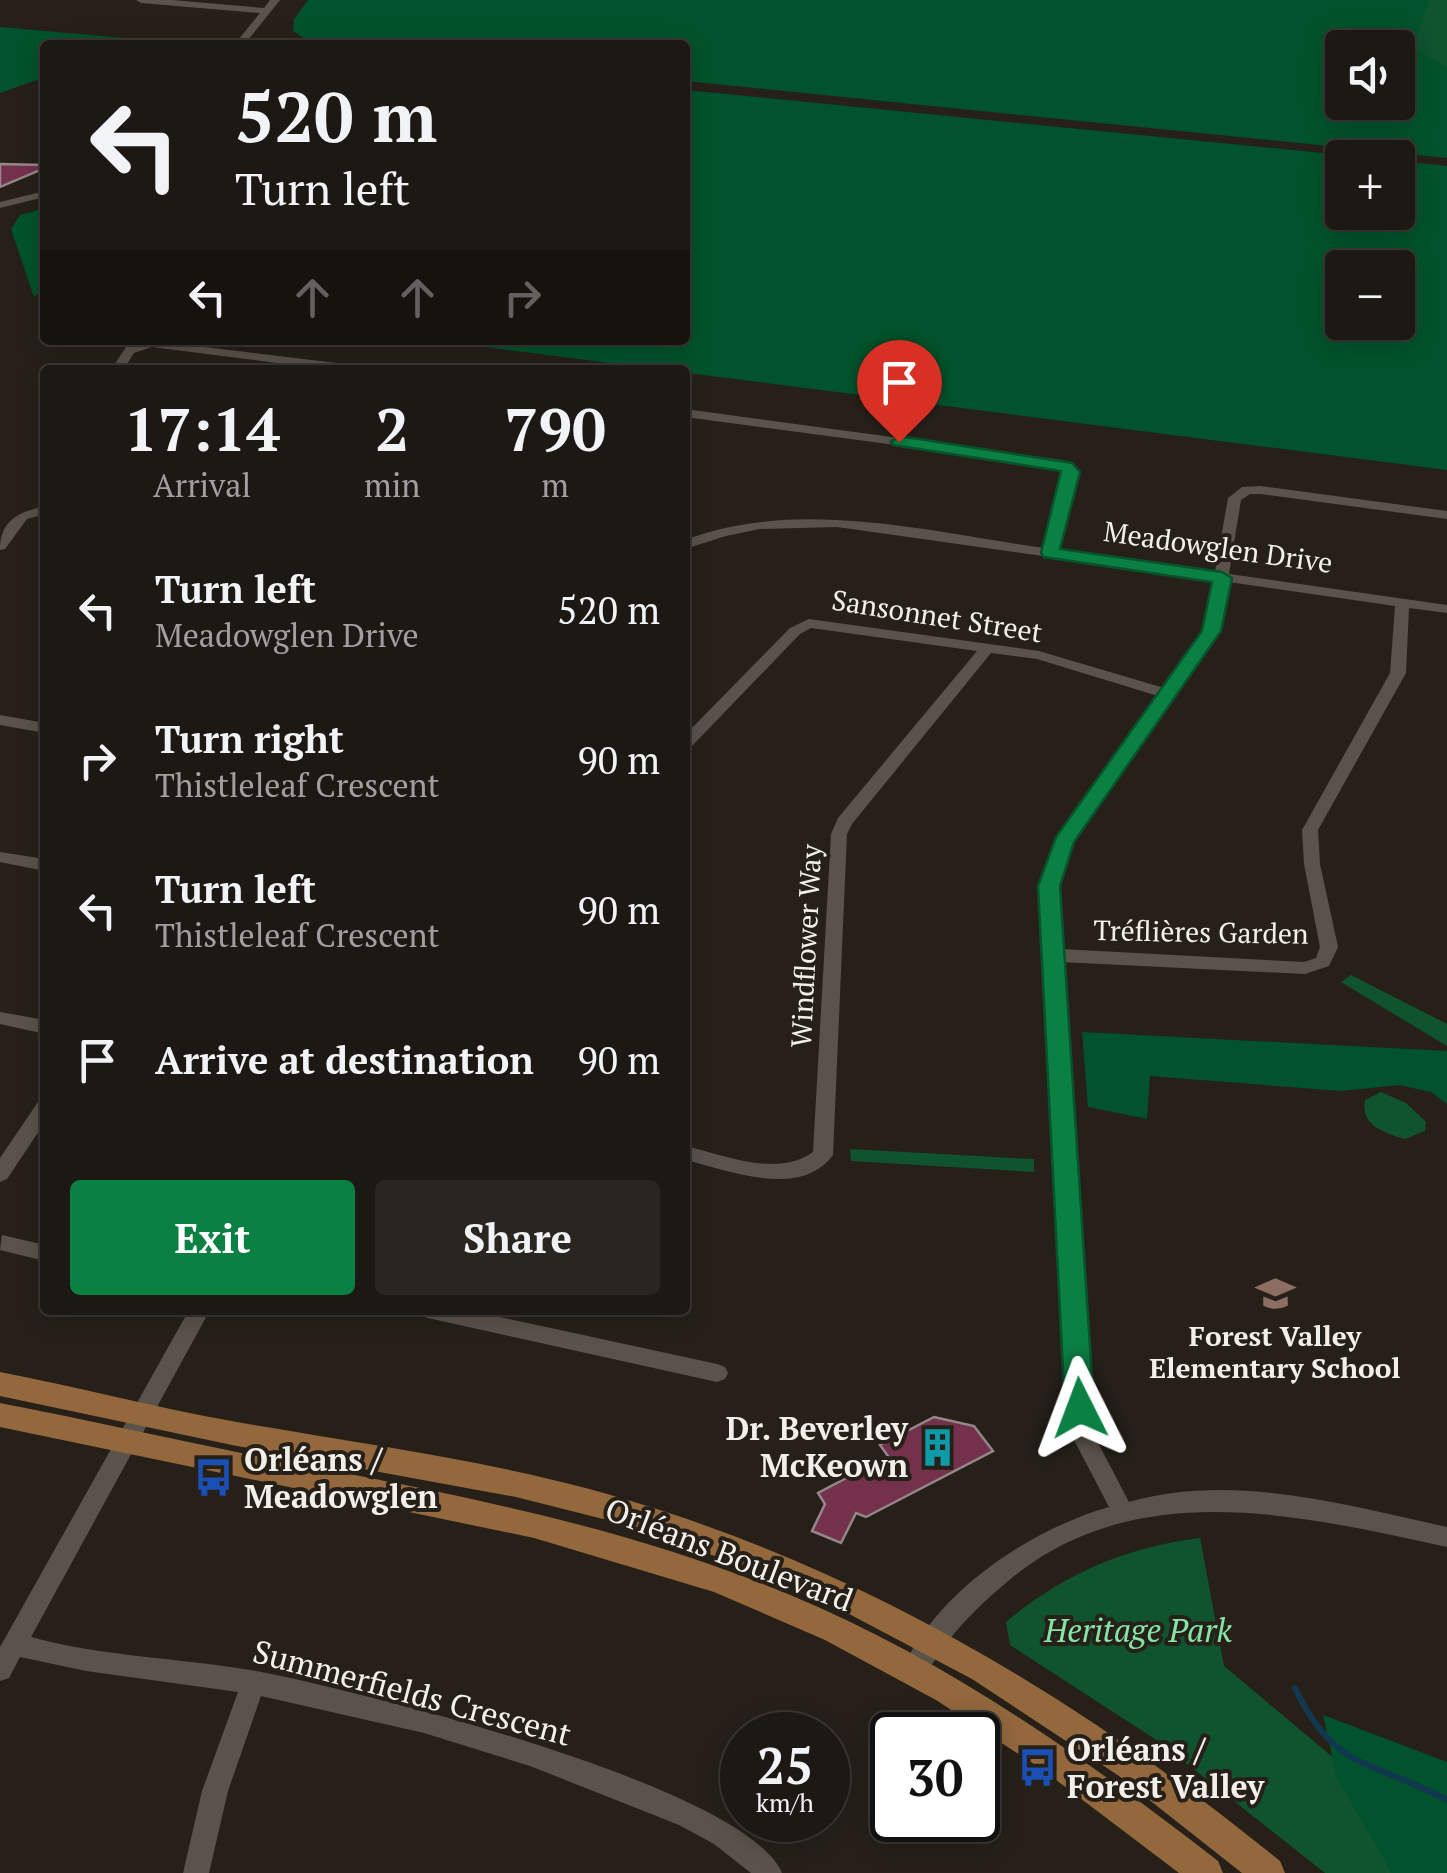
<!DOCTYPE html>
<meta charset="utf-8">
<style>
body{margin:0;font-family:"PT Serif",serif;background:#292521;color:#f1f3f6;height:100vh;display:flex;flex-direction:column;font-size:38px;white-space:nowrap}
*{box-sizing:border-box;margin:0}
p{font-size:32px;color:#a0a0a0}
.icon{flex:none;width:55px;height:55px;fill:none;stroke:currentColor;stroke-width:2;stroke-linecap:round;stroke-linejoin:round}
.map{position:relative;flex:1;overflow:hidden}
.side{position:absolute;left:40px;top:365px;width:650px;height:950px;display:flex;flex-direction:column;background:#1c1813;border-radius:10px;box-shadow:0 5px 25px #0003,0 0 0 2px #3a3733}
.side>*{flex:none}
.top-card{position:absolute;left:40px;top:40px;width:650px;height:305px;border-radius:10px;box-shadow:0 5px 25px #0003,0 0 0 2px #3a3733;background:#1c1813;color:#f1f3f6;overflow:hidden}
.controls{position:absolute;left:1325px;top:30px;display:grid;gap:20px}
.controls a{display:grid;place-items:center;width:90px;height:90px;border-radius:10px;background:#1c1813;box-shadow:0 5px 25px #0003,0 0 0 2px #3a3733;font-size:50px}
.speed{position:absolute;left:720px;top:1712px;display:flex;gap:20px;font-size:50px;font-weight:700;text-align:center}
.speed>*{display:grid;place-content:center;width:130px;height:130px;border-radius:50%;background:#1c1813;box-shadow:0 5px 25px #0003,0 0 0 2px #3a3733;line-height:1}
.speed small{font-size:25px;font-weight:400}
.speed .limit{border:5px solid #111;border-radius:15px;background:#fff;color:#111}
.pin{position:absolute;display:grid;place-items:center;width:85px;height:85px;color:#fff;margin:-102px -42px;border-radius:50% 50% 50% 0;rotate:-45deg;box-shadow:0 0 10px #0007}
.pin .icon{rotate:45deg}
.me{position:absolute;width:110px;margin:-55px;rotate:357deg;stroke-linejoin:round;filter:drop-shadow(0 0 8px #0008)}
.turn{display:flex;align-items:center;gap:35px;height:210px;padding:0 30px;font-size:45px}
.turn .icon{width:130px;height:130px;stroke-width:2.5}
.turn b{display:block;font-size:70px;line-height:85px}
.lanes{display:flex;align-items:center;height:95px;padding:0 30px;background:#0003;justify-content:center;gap:50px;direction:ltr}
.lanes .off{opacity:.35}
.eta{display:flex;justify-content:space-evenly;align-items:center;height:170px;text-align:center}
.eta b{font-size:60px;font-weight:700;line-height:70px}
.action{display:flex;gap:20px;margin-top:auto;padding:20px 30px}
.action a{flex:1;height:115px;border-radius:10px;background:#0b8043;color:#fff;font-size:40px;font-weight:700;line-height:115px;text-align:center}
.action a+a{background:#292521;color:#f1f3f6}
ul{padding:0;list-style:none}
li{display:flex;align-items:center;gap:30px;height:150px;padding:0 30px}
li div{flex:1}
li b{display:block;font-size:38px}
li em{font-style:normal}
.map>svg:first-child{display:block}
.green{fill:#0f532f}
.forest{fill:#00532c;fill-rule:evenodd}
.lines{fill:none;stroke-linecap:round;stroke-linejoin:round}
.stream{stroke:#12384f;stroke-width:6}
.building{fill:#74314b;stroke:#93878a;stroke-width:2.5}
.minor{fill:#5a534b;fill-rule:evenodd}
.major{fill:#94683d;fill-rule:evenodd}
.route{fill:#0b8043;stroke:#07532c;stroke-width:2.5}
.labels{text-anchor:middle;stroke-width:8;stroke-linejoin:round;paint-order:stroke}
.street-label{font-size:28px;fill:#f3efea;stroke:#262019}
.poi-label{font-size:28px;font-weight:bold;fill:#f3efea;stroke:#262019}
.near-poi-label{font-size:32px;font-weight:bold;fill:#f3efea;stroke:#262019;text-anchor:start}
.near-street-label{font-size:32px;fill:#f3efea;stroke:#262019}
.near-park-label{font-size:32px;font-style:italic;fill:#84e5a6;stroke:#262019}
</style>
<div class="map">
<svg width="1447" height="1873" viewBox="0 0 1447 1873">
<rect width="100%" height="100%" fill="#262019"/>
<g class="green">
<polygon points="1415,0 1447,0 1447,85 1398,48"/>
<polygon points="1351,975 1447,1024 1447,1046 1341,982"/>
<path d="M1381,1092L1406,1103L1426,1122L1425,1131L1405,1139C1384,1133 1360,1125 1365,1100Z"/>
<polygon points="850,1149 1034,1159 1034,1172 851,1161"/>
<path d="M1200,1538L1224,1666L1447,1853V1873H1325L1158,1741L1010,1645L1006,1622C1063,1574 1126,1547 1200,1538Z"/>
</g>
<g class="forest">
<path d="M308,0H1429L1413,47L1447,68V158L685,81V45L311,43L293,31L294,19ZM1342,48H1398V102H1342Z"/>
<polygon points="0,27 203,45 45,45 45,77 0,93"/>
<path d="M685,90L1363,157L1342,158V212H1398V161L1447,166V470L430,340H685ZM1342,268H1398V322H1342Z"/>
<polygon points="45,208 45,287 34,297 11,229 20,215"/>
<polygon points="1082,1032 1447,1051 1447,1104 1431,1092 1399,1085 1341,1091 1150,1076 1147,1119 1088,1107"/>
<polygon points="1323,1715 1447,1762 1447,1873 1392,1873 1337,1778"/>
</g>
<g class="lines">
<path class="stream" d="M1295,1688C1335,1773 1374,1760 1447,1800"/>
</g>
<g class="building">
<polygon points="0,164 45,165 45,168 0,187"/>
<polygon points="934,1417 974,1426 993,1451 866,1517 856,1513 841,1543 812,1531 825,1504 818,1493 888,1456 880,1445"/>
</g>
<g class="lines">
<g class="minor">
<polygon points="136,0 172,0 264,8 270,0 280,0 244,45 234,45 260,13 141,3"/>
<polygon points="45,191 45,197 0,208 0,202"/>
<polygon points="148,340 361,366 367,370 332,370 152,347 134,353 123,370 111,370 126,347"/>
<path d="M685,409L1063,460L1078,472L1058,550L1215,572L1228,498L1242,487L1260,486L1447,511V519L1260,494H1250L1241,500L1229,574L1447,605V613L1409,608L1406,673L1318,830L1320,864L1338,947L1329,966L1305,974L1061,962L1090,1408L1096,1439L1129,1502C1233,1472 1345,1505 1447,1527V1547C1304,1516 1139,1475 1013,1577C985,1600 959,1624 939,1654C931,1665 926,1677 914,1681L905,1678L902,1670C936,1592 1029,1530 1109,1507L1074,1440L1068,1408L1043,955L1044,884L1056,842L1158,696L1037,659L991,653L852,824L847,834L833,1155C800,1200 728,1170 685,1160V1146C725,1155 777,1178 813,1152L831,834L838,818L977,651L811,628L800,634L691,747L685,749V735L790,628L809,619L1039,651L1164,688L1205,631L1214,580L837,527L760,529L726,536L685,549V540C798,497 928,532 1044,548L1064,473L1054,466L685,417ZM1228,582L1395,606L1390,673L1302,830L1304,864L1320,947L1316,958L1304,962L1061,949V884L1072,843L1219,631Z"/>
<path d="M45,506V514L27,519L5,549L0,550C0,520 19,512 45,506Z"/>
<polygon points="0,715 45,723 45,733 0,725"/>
<polygon points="0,852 45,859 45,871 0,862"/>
<polygon points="0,1012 45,1020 45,1034 0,1024"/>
<polygon points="45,1100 45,1122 7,1179 0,1182 0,1158 38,1102"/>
<polygon points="2,1235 45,1245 45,1261 0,1250"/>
<path d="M189,1310H210L31,1637C104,1657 183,1658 256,1671C352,1689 746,1786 782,1873H751L714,1844L679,1825L530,1766L424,1733L261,1696L228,1791L209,1873H183L202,1791L238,1692L86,1671L20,1657L9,1678L0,1681V1647Z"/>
<polygon points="418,1310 467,1310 717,1364 725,1367 728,1373 725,1379 717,1382 428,1318 421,1316"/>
</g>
<g class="major">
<path d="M0,1372C79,1387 157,1408 237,1422C381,1447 527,1465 666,1512C894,1587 1094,1710 1280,1861L1285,1873H1242L1119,1776L972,1679L817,1597L738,1564L615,1522L516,1497L232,1445L0,1396Z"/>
<path d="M0,1403C94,1421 188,1443 282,1461C454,1494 625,1526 788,1594C945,1659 1084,1757 1218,1861L1223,1873H1179L1043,1770L936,1700L825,1640L714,1592L534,1538L0,1427Z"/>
</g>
</g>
<polygon class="route" points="899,436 1072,463 1080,472 1060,549 1222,572 1232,578 1221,631 1074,842 1060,886 1094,1408 1090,1417 1080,1421 1069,1417 1065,1408 1038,886 1056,837 1202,631 1212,582 1044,557 1041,553 1061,471 893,445 891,442"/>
<defs>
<symbol id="school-bare" viewBox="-9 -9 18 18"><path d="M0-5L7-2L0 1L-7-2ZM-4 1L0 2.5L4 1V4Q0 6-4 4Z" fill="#8d6e63" stroke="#262019" stroke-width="2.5" paint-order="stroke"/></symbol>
<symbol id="building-bare" viewBox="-9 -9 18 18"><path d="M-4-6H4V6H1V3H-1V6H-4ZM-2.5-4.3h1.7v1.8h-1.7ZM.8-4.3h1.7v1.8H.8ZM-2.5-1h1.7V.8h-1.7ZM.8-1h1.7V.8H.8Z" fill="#0f9aa8" stroke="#262019" stroke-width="2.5" paint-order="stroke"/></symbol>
<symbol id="bus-bare" viewBox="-9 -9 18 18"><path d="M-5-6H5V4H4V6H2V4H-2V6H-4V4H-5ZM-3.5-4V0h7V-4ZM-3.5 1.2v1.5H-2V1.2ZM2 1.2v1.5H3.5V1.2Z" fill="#1a4fb4" stroke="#262019" stroke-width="2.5" paint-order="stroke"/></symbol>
</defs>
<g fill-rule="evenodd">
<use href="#school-bare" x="1248" y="1266" width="55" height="55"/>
<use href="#building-bare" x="910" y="1420" width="55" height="55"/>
<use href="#bus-bare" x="186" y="1450" width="55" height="55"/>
<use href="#bus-bare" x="1010" y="1740" width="55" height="55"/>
</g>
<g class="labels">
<g class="street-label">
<text transform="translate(1218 547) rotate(8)" y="10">Meadowglen Drive</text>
<text transform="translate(937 616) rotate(9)" y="10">Sansonnet Street</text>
<text transform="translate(1201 932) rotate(1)" y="10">Tréflières Garden</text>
<text transform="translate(806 946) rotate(-87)" y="10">Windflower Way</text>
</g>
<g class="poi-label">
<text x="1275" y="1346">Forest Valley<tspan x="1275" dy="32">Elementary School</tspan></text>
</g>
<g class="near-poi-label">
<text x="908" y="1440" text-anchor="end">Dr. Beverley<tspan x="908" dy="37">McKeown</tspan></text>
<text x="244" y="1471">Orléans /<tspan x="244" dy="37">Meadowglen</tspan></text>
<text x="1067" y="1761">Orléans /<tspan x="1067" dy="37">Forest Valley</tspan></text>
</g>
<g class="near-street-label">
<text transform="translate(729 1555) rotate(21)" y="11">Orléans Boulevard</text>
<text transform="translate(412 1693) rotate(15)" y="11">Summerfields Crescent</text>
</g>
<g class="near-park-label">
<text x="1138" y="1642">Heritage Park</text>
</g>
</g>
</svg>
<div class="controls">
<a><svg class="icon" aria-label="sound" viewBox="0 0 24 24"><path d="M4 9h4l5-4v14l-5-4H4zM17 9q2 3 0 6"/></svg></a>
<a>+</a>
<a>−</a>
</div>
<div class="speed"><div>25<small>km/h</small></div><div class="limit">30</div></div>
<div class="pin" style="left:899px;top:442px;background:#d93025"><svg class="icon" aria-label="arrive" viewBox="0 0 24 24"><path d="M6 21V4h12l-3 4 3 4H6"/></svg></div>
<svg class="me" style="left:1080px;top:1408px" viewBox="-20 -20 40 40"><path d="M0-17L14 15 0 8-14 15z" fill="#0b8043" stroke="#fff" stroke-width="4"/></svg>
<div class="top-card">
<div class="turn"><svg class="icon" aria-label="left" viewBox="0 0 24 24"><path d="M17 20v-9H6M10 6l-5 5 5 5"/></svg><div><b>520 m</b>Turn left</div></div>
<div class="lanes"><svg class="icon" aria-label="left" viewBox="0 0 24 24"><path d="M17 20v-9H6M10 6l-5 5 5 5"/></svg><svg class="icon off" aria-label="ahead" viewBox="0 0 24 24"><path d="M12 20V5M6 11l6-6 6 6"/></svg><svg class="icon off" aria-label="ahead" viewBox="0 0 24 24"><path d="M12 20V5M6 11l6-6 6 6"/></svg><svg class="icon off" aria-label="right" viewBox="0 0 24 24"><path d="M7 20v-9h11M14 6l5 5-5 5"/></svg></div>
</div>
<section class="side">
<div class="eta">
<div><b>17:14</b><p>Arrival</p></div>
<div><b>2</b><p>min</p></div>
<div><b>790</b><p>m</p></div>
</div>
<ul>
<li><svg class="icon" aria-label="left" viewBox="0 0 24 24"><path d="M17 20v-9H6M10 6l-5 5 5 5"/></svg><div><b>Turn left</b><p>Meadowglen Drive</p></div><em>520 m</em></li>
<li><svg class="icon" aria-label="right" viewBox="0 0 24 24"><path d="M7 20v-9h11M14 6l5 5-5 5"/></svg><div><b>Turn right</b><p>Thistleleaf Crescent</p></div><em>90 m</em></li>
<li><svg class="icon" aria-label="left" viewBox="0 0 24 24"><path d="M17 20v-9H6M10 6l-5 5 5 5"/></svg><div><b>Turn left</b><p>Thistleleaf Crescent</p></div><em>90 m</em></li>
<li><svg class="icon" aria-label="arrive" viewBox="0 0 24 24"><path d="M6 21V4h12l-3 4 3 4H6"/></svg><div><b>Arrive at destination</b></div><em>90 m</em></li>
</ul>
<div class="action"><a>Exit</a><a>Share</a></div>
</section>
</div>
